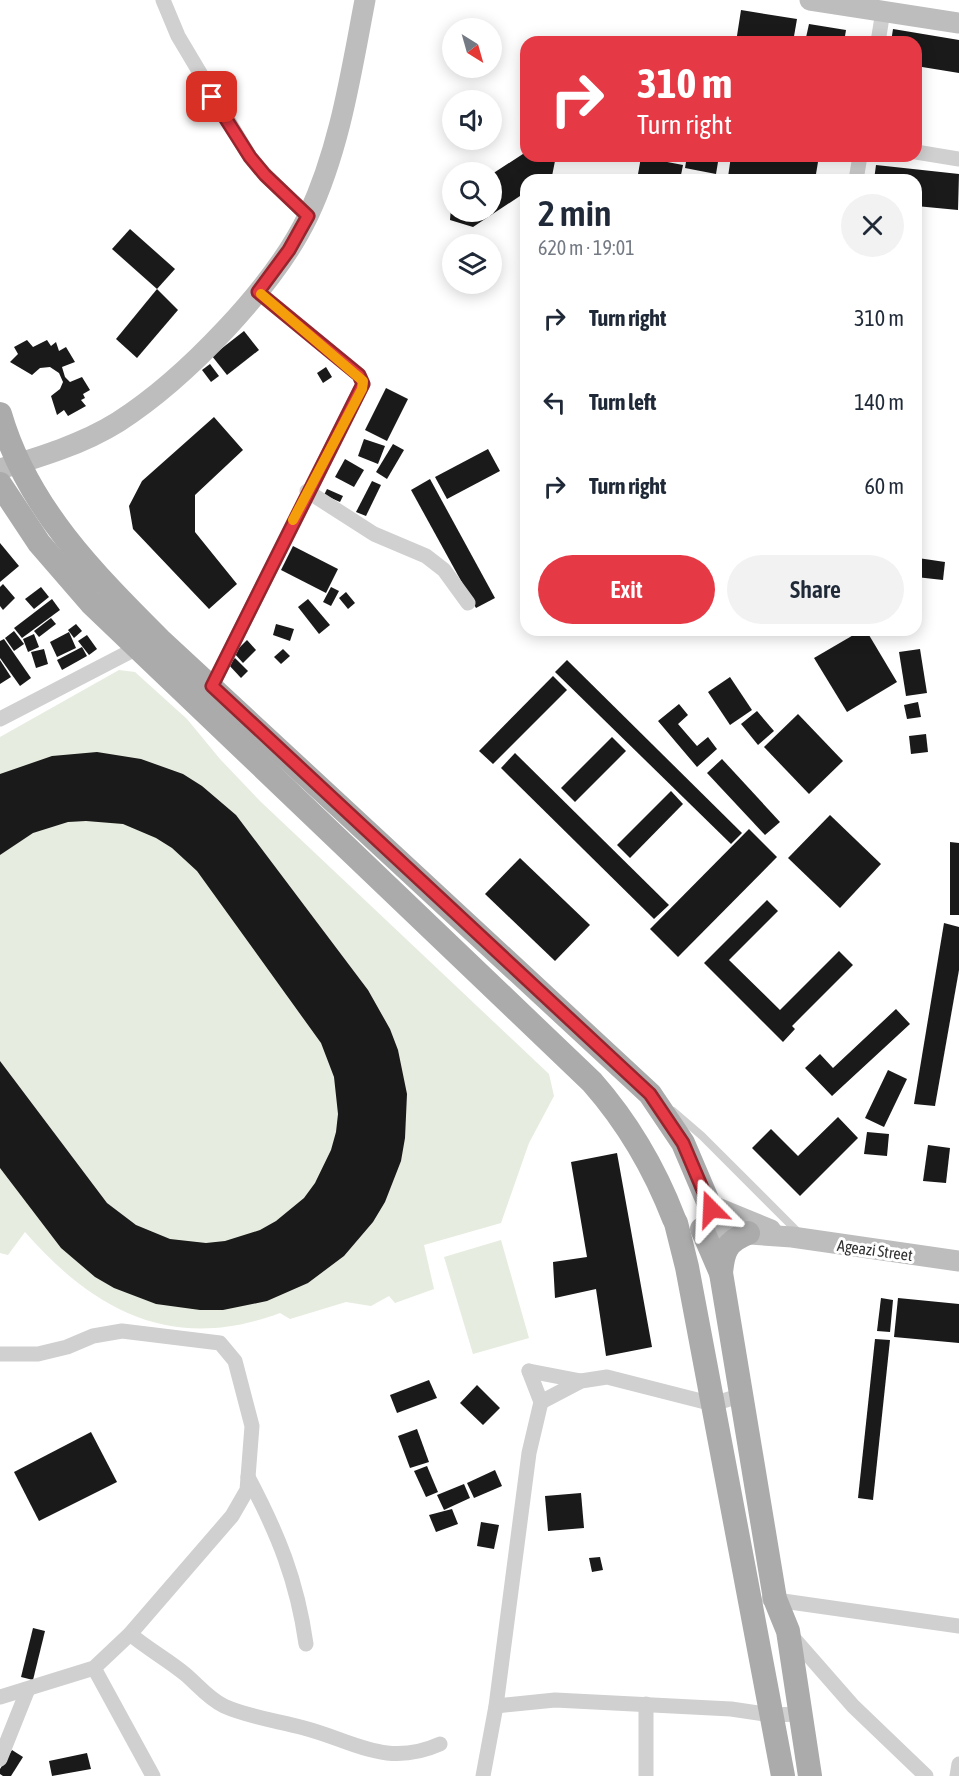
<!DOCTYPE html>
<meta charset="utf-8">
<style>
body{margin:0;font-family:"Asap Condensed",sans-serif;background:#f2f2f3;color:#1f2937;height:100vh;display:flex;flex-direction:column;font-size:22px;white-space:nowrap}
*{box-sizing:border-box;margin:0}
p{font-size:20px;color:#747a83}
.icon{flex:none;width:33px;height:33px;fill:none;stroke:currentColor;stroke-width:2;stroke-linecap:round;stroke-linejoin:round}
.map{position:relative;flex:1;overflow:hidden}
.sheet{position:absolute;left:520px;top:174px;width:402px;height:462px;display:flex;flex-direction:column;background:#fff;border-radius:18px;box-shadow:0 3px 15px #0003}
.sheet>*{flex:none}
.guide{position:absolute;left:520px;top:36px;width:402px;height:126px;border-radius:18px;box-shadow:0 3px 15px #0003;background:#e63946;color:#fff;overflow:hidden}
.needle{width:39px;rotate:143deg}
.fabs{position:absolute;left:442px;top:18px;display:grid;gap:12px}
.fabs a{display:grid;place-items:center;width:60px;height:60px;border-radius:50%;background:#fff;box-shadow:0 3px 15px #0003;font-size:30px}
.pin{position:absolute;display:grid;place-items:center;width:51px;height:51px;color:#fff;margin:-26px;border-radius:12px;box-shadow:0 3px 9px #0006}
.me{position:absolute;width:66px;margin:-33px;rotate:339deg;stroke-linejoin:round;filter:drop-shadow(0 0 4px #0008)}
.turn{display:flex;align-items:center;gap:21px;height:126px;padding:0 18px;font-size:27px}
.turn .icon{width:78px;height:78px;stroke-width:2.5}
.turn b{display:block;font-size:42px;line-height:51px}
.round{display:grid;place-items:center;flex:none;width:63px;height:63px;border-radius:32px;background:#f2f2f3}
.summary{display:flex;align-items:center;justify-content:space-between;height:102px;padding:0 18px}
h1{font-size:36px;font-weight:600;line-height:45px}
.action{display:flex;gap:12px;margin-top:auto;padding:12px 18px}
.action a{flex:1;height:69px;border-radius:36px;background:#e63946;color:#fff;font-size:24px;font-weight:600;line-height:69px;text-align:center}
.action a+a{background:#f2f2f3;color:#1f2937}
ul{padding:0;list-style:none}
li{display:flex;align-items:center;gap:18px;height:84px;padding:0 18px}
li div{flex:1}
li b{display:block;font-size:22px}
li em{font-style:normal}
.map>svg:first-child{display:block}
.green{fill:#e6ecdf}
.building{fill:#1a1a1a}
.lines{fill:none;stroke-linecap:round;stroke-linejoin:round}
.lane{stroke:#d0d0d0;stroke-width:8}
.street{stroke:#d0d0d0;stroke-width:15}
.secondary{stroke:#bdbdbd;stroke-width:21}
.primary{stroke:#ababab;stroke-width:24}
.route-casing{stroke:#96252e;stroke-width:15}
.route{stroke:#e63946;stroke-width:10}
.slow{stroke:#f59e0b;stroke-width:10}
.labels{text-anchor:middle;stroke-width:6;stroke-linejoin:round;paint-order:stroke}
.street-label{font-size:16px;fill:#333;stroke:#fff}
</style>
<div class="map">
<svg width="959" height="1776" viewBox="0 0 959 1776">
<rect width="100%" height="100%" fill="#fff"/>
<g class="green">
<path d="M119,670L135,672L187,719L220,759L260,801L549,1074L554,1096L529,1143L501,1223L424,1245L434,1289L395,1303L389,1296L371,1306L346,1302L290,1319L280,1313C174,1353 95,1312 25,1232L8,1255L0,1253V737Z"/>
<polygon points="501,1240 529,1338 473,1354 444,1257"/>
</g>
<g class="building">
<polygon points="741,10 797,19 793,42 736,42"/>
<polygon points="809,24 846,30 844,42 805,42"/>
<polygon points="893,29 959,40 959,73 916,66 916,42 891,42"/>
<polygon points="526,152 526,156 556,156 552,176 545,180 526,180 526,192 473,227 450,220 451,207 453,212 492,212 492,174"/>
<polygon points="687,156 719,156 716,174 685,168"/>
<polygon points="731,156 819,156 815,180 752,180 728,177"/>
<polygon points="641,157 683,165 680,180 637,180"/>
<polygon points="876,165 959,174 958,210 916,206 916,180 874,180"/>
<polygon points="130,229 175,269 157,289 112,249"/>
<polygon points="157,289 178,310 137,358 116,339"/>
<polygon points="244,331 259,350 227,375 212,356"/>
<polygon points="27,340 33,347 47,340 51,346 56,342 59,351 66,347 75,362 62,367 65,377 70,382 82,377 90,390 83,394 85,398 81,400 86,406 68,416 64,410 57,415 51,396 60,389 63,382 59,373 50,367 40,368 32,375 10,362 18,354 14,347"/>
<polygon points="210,364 219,376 211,382 202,370"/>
<polygon points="326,367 332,377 323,383 317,373"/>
<polygon points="386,388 408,399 387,441 365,430"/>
<polygon points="214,417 243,450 195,495 195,532 237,584 209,609 133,529 129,506 142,481"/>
<polygon points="364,439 385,446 378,464 358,456"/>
<polygon points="393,444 404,450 387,479 376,472"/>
<polygon points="488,449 500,471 447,499 435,477"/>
<polygon points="345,459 364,470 354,487 335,477"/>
<polygon points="430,479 495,598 476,608 411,490"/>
<polygon points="372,481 381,485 366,516 356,512"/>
<polygon points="327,489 343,496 340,502 324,495"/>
<polygon points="0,543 19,566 0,582"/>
<polygon points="293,546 338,569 326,593 281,570"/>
<polygon points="918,558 945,562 943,580 916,577"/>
<polygon points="3,584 15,598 3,610 0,606 0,587"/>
<polygon points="41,587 49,597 34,609 25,599"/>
<polygon points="331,587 339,591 331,606 323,602"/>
<polygon points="346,592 355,603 348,609 339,598"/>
<polygon points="52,599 60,610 22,638 14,628"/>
<polygon points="308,599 330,625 319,634 298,607"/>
<polygon points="51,618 56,624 39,637 34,631"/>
<polygon points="76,624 82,631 74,638 68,630"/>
<polygon points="276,624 294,629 290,641 273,635"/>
<polygon points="862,630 866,630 897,682 847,712 814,658"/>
<polygon points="14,631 24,644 14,651 5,638"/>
<polygon points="69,632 76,648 57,657 50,642"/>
<polygon points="34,634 39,647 28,652 23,639"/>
<polygon points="87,635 97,649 89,655 78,641"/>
<polygon points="4,639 31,678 20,686 0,658 0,641"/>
<polygon points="247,640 256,650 243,663 234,653"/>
<polygon points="82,647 87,656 62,670 57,660"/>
<polygon points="44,649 48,664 36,668 31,652"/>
<polygon points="283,649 290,656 281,664 274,657"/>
<polygon points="920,649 927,693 906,696 899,652"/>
<polygon points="235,658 248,671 241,678 228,664"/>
<polygon points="0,660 11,677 0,684"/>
<polygon points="567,660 742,833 731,844 555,672"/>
<polygon points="553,676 567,690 493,764 479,751"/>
<polygon points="730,677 752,710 730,725 708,692"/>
<polygon points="918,702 921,717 907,719 904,705"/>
<polygon points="679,704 688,715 678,724 697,746 708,737 717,749 697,767 658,721"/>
<polygon points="757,711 774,731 758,745 741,724"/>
<polygon points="798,714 843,761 809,794 764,747"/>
<polygon points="926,734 928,752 911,754 909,736"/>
<polygon points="612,737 626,751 575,802 561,788"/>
<polygon points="97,752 141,759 183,774 202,786 236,815 368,990 390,1029 398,1050 407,1094 405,1138 401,1161 385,1202 373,1222 344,1256 308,1283 267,1301 223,1310 200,1310 156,1304 114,1288 95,1277 61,1248 0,1168 0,1061 107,1203 136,1225 170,1239 206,1243 225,1241 260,1230 276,1221 304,1198 315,1183 331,1150 336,1132 338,1114 334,1077 321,1043 197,871 172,848 156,838 123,824 86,821 68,822 33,833 0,855 0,774 52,756"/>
<polygon points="515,753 669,905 654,919 501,768"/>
<polygon points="722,759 780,822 765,835 707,773"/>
<polygon points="671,791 683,804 630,858 617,845"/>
<polygon points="830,815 881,864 840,908 788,858"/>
<polygon points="749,829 777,857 678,957 650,929"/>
<polygon points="950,842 959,843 959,915 950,915"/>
<polygon points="520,858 590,925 555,961 485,894"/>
<polygon points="767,900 778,911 729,960 780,1010 839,951 853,965 792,1026 795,1029 783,1042 704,963"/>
<polygon points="944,923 959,927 959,970 935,1106 914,1104"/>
<polygon points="896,1009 910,1024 832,1096 805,1068 820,1054 833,1068"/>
<polygon points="888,1070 907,1079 884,1127 865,1118"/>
<polygon points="838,1117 858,1138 800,1196 752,1148 771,1129 798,1156"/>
<polygon points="867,1132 889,1134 887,1156 864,1154"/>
<polygon points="928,1145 950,1148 946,1183 923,1181"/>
<polygon points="617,1153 652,1347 606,1356 596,1289 555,1298 553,1262 587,1257 571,1162"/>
<polygon points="881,1298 893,1300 890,1332 877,1331"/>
<polygon points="898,1298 959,1304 959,1343 894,1337"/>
<polygon points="875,1339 890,1340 873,1500 858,1498"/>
<polygon points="429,1380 437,1398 397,1413 390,1395"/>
<polygon points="477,1385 500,1408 483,1425 460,1403"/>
<polygon points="417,1429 429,1462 410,1468 398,1436"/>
<polygon points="91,1432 117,1482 39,1521 14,1472"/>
<polygon points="427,1466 438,1492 426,1497 414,1471"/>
<polygon points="495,1470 502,1486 474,1498 467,1483"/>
<polygon points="464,1484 470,1498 444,1510 437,1495"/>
<polygon points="581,1493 584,1528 548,1531 545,1496"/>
<polygon points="452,1509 458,1524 436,1532 429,1515"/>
<polygon points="481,1522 499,1525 494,1549 477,1546"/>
<polygon points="600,1557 603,1570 592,1572 589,1558"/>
<polygon points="33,1628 45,1631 33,1680 21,1677"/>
<polygon points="12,1750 23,1757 11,1776 3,1776 0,1774 0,1769"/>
<polygon points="87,1753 91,1769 52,1776 49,1761"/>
</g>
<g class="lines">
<polyline class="lane" points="673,1111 702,1136 798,1232"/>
<g class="street">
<polyline points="163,0 178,36 250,157 265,175 308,216"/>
<polyline points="878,42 883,11"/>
<polyline points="916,152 959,159"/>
<polyline points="856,180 860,156"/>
<polyline points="307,491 374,534 426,556 444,570 468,603"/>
<polyline points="212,686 363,384 359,375 258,292"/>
<polyline points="0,719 137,648"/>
<polyline points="0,1354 38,1354 67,1347 93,1336 122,1331 220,1343 235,1361 252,1426 247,1490 232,1516 130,1634 94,1668 0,1697"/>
<polyline points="529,1371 581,1381"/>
<polyline points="541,1402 581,1381 607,1377 713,1404 739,1396"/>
<path d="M248,1477C278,1534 297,1580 306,1644"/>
<polyline points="769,1599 959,1626"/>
<polyline points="789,1633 853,1706 926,1776"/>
<path d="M130,1634C148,1649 168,1660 185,1674C198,1685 209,1699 224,1706C248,1717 278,1721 304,1728C354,1741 386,1768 440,1744"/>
<polyline points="94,1668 153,1776"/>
<polyline points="646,1704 646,1776"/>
<polyline points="496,1706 555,1700 731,1709 772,1715 799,1714"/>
<polyline points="0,1759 28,1689"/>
<polyline points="483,1776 496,1706 529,1453 541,1402 529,1371"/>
<polyline points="957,1776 959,1764"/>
</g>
<g class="secondary">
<polyline points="810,0 959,23"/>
<path d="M0,469C40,457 83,444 118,422C185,379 274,287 308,216C340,148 351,73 365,0"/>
<polyline points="710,1205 771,1230"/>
<polyline points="707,1225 734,1233 792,1237 959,1261"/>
</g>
<g class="primary">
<path d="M0,414C27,507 93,573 160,640L650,1094L683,1143L709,1204"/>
<path d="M0,484L39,543L91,603L592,1082C629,1124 654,1167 674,1219"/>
<polyline points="676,1223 687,1267 783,1776"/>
<polyline points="702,1229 721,1273 775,1599 788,1631 810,1776"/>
<path d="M721,1273C723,1251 726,1242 748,1233"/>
</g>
</g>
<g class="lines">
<defs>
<polyline id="route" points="212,97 250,157 265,175 308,216 289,250 258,292 359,375 363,384 212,686 650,1094 683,1143 711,1209"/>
</defs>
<use href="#route" class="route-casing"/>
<use href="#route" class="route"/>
<polyline class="slow" points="261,294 363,381 362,389 293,520"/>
</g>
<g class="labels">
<g class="street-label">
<text transform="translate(875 1250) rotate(8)" y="6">Ageazi Street</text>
</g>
</g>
</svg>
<div class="fabs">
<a><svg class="needle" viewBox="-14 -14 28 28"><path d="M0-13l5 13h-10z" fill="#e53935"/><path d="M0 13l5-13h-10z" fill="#747a83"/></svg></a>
<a><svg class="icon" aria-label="sound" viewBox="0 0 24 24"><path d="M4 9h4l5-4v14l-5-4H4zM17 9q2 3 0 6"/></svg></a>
<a><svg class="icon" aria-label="search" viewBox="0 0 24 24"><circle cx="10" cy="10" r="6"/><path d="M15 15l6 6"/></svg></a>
<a><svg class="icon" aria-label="layers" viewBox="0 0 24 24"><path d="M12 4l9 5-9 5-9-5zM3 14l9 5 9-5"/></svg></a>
</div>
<div class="pin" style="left:212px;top:97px;background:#d93025"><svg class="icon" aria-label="arrive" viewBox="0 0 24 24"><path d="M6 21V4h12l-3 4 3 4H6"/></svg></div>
<svg class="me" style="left:711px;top:1209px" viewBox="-20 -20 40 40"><path d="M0-17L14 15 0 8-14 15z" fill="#e63946" stroke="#fff" stroke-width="4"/></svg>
<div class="guide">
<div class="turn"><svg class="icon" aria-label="right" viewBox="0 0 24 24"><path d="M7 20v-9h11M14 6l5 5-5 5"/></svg><div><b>310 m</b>Turn right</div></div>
</div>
<section class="sheet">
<div class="summary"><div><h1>2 min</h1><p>620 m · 19:01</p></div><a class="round"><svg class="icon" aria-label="close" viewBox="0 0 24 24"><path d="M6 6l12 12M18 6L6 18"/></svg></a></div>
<ul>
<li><svg class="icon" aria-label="right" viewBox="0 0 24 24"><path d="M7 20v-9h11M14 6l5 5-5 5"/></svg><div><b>Turn right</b></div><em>310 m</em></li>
<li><svg class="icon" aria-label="left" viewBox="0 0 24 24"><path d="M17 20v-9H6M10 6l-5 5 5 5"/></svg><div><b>Turn left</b></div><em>140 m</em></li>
<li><svg class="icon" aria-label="right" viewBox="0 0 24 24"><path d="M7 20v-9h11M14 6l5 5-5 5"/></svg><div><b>Turn right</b></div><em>60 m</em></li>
</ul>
<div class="action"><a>Exit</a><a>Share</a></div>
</section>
</div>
